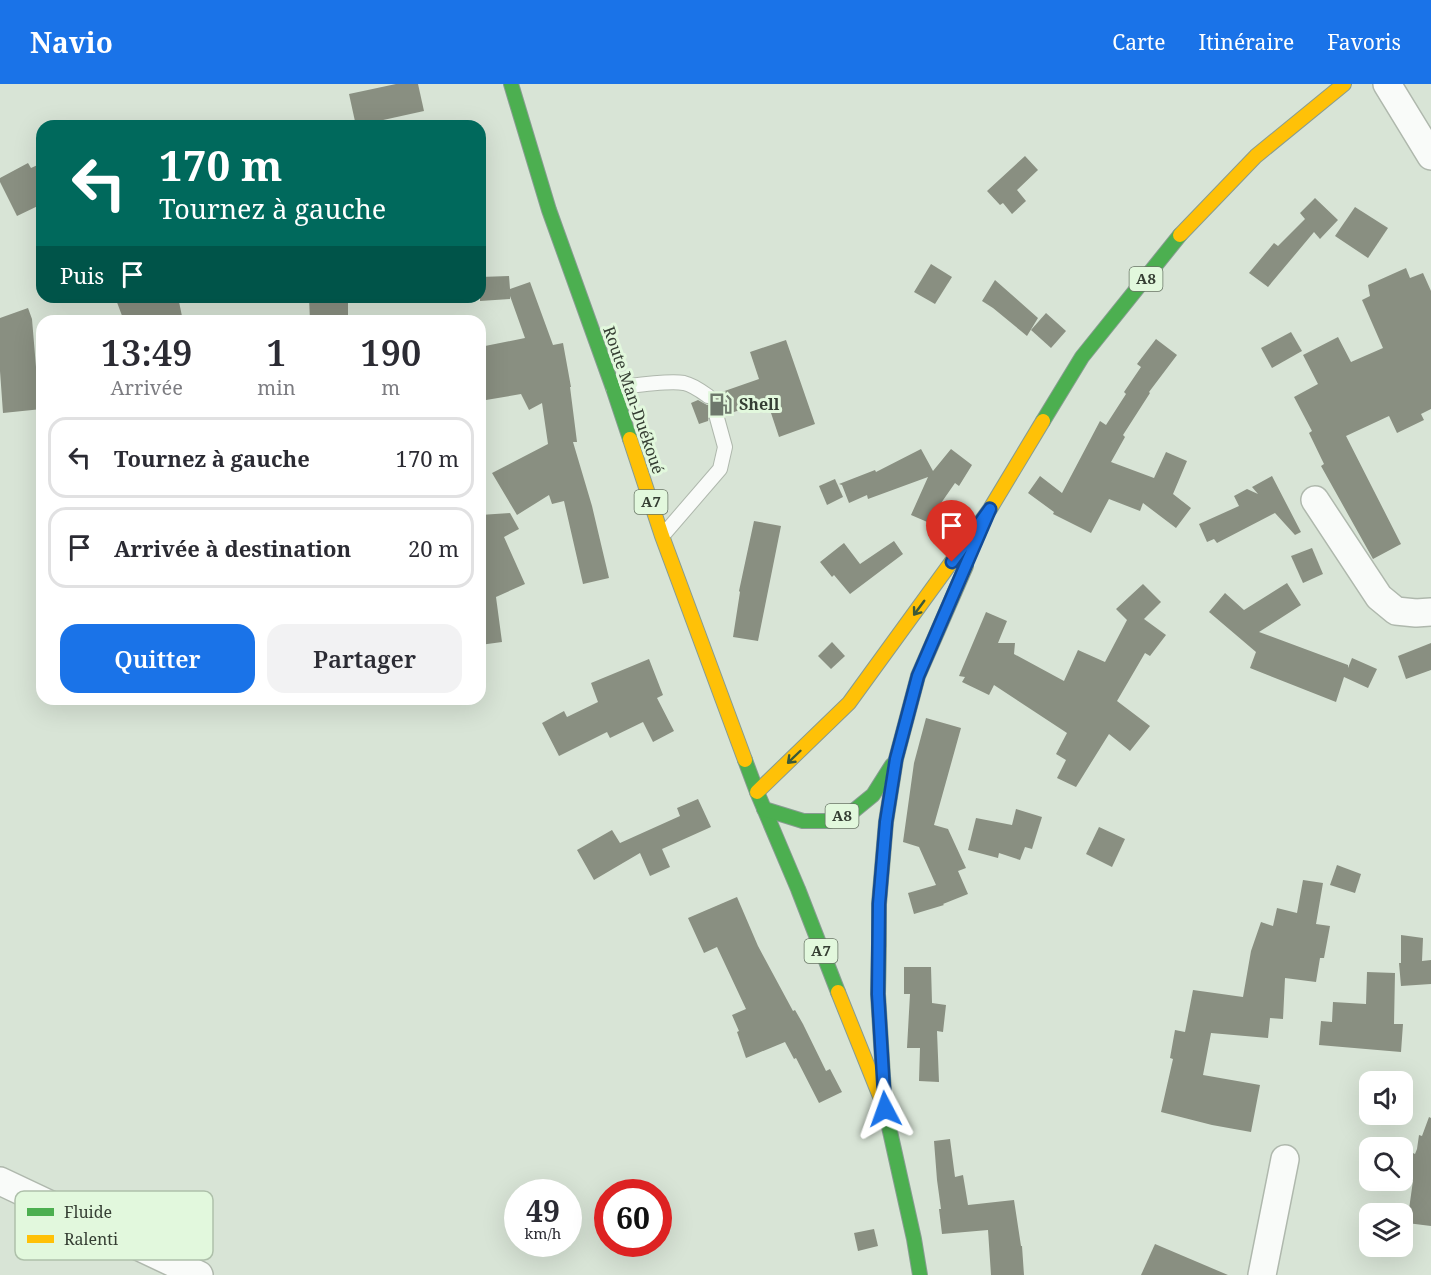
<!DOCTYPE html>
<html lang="fr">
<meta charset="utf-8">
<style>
body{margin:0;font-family:"Noto Serif",serif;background:#f2f2f3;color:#2b2b33;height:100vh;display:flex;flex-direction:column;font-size:22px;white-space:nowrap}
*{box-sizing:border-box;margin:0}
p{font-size:20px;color:#7c7c81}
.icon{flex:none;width:33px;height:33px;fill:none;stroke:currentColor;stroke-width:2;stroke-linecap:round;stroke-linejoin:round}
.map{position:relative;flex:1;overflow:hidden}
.panel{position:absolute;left:36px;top:231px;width:450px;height:390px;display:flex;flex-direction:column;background:#fff;border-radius:18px;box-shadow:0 6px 24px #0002}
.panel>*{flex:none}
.guide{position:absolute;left:36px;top:36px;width:450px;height:183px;border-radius:18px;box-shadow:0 6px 24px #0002;background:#00695c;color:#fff;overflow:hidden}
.controls{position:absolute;left:1359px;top:987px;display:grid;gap:12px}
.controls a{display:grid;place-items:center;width:54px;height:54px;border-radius:12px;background:#fff;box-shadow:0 6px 24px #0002;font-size:30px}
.speed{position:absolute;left:504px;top:1095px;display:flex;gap:12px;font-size:30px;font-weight:700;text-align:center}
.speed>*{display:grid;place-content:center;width:78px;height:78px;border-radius:50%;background:#fff;box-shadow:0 6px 24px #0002;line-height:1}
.speed small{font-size:15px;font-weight:400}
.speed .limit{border:9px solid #d22;background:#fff;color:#111}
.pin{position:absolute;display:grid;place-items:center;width:51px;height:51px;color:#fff;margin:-62px -26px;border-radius:50% 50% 50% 0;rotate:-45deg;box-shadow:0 0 6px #0007}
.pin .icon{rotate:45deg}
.me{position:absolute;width:66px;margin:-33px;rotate:356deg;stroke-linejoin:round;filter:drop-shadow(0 0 4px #0008)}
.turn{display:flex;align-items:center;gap:21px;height:126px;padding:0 24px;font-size:27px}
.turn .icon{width:78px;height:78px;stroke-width:2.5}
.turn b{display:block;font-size:42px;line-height:51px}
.then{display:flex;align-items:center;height:57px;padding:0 24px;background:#0003;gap:12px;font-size:22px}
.eta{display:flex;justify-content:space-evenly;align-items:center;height:102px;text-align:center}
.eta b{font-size:36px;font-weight:600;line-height:42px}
.primary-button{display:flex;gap:12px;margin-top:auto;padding:12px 24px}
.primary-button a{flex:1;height:69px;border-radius:18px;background:#1a73e8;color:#fff;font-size:24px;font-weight:600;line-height:69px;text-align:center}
.primary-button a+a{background:#f2f2f3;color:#2b2b33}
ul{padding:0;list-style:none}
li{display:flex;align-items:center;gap:18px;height:81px;margin:0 12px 9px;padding:0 12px;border:3px solid #e1e1e2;border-radius:18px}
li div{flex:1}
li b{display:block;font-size:22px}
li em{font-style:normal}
header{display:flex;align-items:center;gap:36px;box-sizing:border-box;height:84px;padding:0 30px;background:#1a73e8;color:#fff}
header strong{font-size:28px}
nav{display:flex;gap:33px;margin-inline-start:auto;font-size:21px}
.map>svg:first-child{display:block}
.building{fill:#898f81}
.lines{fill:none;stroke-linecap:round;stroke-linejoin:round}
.lane-casing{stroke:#afb8ad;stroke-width:16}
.street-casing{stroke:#afb8ad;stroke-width:30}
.fast-casing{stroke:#879c91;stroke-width:16}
.slow-casing{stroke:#879c91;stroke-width:16}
.lane{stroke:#f9fbf9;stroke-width:14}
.street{stroke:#f9fbf9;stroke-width:27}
.fast{stroke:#4caf50;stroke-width:14}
.slow{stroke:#ffc107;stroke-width:14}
.oneway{stroke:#3b5a3a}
.route-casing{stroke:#114b97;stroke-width:15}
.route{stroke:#1a73e8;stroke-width:10}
.labels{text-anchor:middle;stroke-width:6;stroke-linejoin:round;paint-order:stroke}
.shield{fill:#e2f8dd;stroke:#697666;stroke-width:1.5}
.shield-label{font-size:15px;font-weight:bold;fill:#353e33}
.street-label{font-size:16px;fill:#353e33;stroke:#e2f8dd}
.poi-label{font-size:16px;font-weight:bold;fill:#353e33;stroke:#e2f8dd;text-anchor:start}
.key{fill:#e2f8dd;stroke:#aec0aa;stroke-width:1.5}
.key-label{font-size:16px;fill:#353e33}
</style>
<header>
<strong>Navio</strong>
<nav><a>Carte</a><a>Itinéraire</a><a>Favoris</a></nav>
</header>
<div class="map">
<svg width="1431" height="1191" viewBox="0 0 1431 1191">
<rect width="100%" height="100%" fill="#d8e4d6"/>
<g class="building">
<polygon points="396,0 418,0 424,27 356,42 349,10"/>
<polygon points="1025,72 1038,86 1017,106 1026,117 1012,130 1003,119 1000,121 987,107"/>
<polygon points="28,79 31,84 42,79 42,120 17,132 0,98 0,94"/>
<polygon points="1315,114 1338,136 1320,155 1314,148 1268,203 1249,189 1274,159 1278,162 1305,135 1300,129"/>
<polygon points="1355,123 1388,144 1368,174 1335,152"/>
<polygon points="931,180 952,193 935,220 914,208"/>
<polygon points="1406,184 1410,194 1423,189 1431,207 1431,325 1421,330 1424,336 1397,349 1389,332 1346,352 1401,460 1373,475 1321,382 1324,380 1309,349 1312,347 1294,313 1318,300 1303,271 1338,253 1351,278 1383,264 1362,216 1370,212 1368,201"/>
<polygon points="509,192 510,205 530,198 553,261 563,259 571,303 570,303 577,358 573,358 592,422 609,494 583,500 564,417 552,420 549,411 517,431 492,389 548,360 542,319 529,326 521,310 480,317 480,263 525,254 510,212 510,215 480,217 480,193"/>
<polygon points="995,196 1038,234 1027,252 993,224 982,217"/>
<polygon points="115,213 178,213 183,237 124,237"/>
<polygon points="309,213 348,213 348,237 310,237"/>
<polygon points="28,224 32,235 37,295 42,295 42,325 3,329 0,287 0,234"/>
<polygon points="1046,229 1066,247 1051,264 1031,246"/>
<polygon points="1291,248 1302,267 1272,284 1261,264"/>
<polygon points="1156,255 1177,271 1149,308 1150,309 1123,351 1125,353 1111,378 1154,394 1166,368 1187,377 1173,410 1191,424 1176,444 1143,419 1140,427 1109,415 1091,449 1053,430 1054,428 1028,409 1040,392 1062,409 1100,337 1106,341 1126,310 1124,308 1141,283 1137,280"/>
<polygon points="786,256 815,340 779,353 767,317 725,331 720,326 714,326 709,331 708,337 699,340 691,319 698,316 707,321 711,320 716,317 716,310 759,295 750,268"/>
<polygon points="921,365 933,387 951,365 972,381 959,402 955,399 939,422 932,440 911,431 928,393 868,415 867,411 849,419 842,401 839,400 875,386 876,388"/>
<polygon points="1272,392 1301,448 1295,451 1275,429 1217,459 1214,455 1207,458 1199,440 1239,422 1234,412 1247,405 1258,410 1252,403"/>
<polygon points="835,395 843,413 827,421 819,402"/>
<polygon points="510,429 519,445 504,453 525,500 496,513 502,558 480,561 480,431"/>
<polygon points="754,437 781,442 758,557 733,553 740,508 739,507"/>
<polygon points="894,457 903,470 850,510 834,491 832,493 820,478 844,459 860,480"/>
<polygon points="1312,464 1323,490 1303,499 1291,472"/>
<polygon points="1287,499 1301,521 1259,548 1348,581 1348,584 1352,574 1377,585 1368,604 1344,593 1336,618 1250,584 1256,568 1209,528 1225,509 1244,526"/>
<polygon points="1143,500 1161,518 1144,535 1166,551 1150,572 1145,569 1117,617 1150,642 1130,667 1109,650 1076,703 1057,694 1066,676 1056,670 1067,649 994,601 989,611 962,598 965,593 959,592 986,528 1007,537 998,559 1015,559 1014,570 1064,597 1078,566 1105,578 1127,536 1116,525"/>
<polygon points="832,558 845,572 831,585 818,572"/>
<polygon points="1431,559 1431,586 1406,595 1398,572"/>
<polygon points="649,575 663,611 657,614 674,647 653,658 643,638 610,654 607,648 559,672 542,639 564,627 567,633 598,618 591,599"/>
<polygon points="926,634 961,644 934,741 948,745 966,784 958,787 968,810 943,820 944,821 914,830 908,809 936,801 919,763 903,758 914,679"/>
<polygon points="698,715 711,743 662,765 670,783 650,792 640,769 594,796 577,766 612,746 620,759 680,732 677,724"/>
<polygon points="1016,725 1042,733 1032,765 1025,763 1020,776 999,769 998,774 968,766 976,734 1012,741"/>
<polygon points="1099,743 1125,755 1112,783 1086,770"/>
<polygon points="1337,781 1361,790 1355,809 1330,801"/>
<polygon points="1303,796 1323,799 1316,840 1330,842 1324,874 1320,874 1316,898 1285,894 1283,935 1270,934 1268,954 1211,949 1203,991 1260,1001 1251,1048 1212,1041 1161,1028 1173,975 1170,974 1175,946 1185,948 1193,906 1243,913 1251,867 1261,838 1273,842 1277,824 1297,829"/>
<polygon points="737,813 758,862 793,927 795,926 803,940 826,987 830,985 842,1008 819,1019 796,974 794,975 785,958 746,974 737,948 739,947 732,931 746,925 717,863 704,869 688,834"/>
<polygon points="1401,851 1423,854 1422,877 1431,876 1431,900 1401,902 1399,879 1401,879"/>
<polygon points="904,883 931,883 932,919 946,921 943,948 937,947 939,998 919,997 920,964 907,964 910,910 904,910"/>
<polygon points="1367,888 1395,889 1394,940 1403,940 1401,968 1319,961 1321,937 1332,938 1333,918 1366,920"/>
<polygon points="1429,1033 1431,1034 1431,1142 1407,1139 1413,1097 1404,1093 1413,1069 1415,1070 1417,1065 1419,1051 1422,1052"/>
<polygon points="950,1055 955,1093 963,1091 968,1121 1014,1116 1021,1162 1022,1162 1024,1191 991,1191 988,1146 942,1150 939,1125 941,1125 937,1096 934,1057"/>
<polygon points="874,1145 878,1162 858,1167 854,1149"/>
<polygon points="1155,1160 1228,1191 1141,1191"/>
</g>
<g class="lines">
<defs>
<g id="lane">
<path d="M613,304C632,302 666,296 684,299C693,301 701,307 708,312"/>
<polyline points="664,450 720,385 725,363 717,334"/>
</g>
<g id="street">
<polyline points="1387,0 1431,72"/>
<polyline points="1315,416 1379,513 1396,527 1416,529 1431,528"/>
<polyline points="0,1097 199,1191"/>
<polyline points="1262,1191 1285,1075"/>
</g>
<g id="fast">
<polyline points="511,0 549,126 613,304 630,355"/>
<polyline points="1043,337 1082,273 1180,151"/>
<polyline points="745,676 757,708 798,805 838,908"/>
<polyline points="764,725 803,737 829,737 851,729 873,711 892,681"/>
<polyline points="879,860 878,910 885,1025 914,1155 920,1191"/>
</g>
<g id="slow">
<polyline points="1180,151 1256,72 1344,0"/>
<polyline points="630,355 662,452 745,676"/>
<polyline points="757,708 849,619 990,425 1043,337"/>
<polyline points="879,860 879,820 886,738 896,675 918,592 966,482"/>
<polyline points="838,908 885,1025"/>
</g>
</defs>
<use href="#lane" class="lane-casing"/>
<use href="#street" class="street-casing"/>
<use href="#fast" class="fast-casing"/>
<use href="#slow" class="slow-casing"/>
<use href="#lane" class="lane"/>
<use href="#street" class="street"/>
<use href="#fast" class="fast"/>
<use href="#slow" class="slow"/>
</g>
<defs><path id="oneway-shaft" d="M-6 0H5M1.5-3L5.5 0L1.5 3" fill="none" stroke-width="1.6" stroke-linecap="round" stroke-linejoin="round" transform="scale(1.5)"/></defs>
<g class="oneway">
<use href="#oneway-shaft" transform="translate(919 524) rotate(126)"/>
<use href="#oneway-shaft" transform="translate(794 673) rotate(136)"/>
</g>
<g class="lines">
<defs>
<polyline id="route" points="885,1025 878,910 879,820 886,738 896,675 918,592 990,425 952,478"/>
</defs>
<use href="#route" class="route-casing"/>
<use href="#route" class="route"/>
</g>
<defs>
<symbol id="fuel-bare" viewBox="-9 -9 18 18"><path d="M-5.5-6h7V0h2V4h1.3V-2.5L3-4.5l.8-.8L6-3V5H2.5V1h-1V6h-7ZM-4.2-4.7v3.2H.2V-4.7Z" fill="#6e786c" stroke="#e2f8dd" stroke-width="2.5" paint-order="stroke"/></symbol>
</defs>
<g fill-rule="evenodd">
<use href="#fuel-bare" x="704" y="304" width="33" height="33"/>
</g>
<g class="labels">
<g class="shield">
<rect x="1129.5" y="183" width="33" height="24" rx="4.5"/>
<rect x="634.5" y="406" width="33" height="24" rx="4.5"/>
<rect x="825.5" y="720" width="33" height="24" rx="4.5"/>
<rect x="804.5" y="855" width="33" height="24" rx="4.5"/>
</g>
<g class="shield-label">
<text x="1146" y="200">A8</text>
<text x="651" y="423">A7</text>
<text x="842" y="737">A8</text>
<text x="821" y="872">A7</text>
</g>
<g class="street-label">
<text transform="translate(634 316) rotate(71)" y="6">Route Man-Duékoué</text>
</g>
<g class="poi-label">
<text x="739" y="326">Shell</text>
</g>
</g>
<rect x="15" y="1107" width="198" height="69" rx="9" class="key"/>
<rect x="27" y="1124" width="27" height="8" fill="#4caf50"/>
<rect x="27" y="1151" width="27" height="8" fill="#ffc107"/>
<g class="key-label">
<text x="64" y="1134">Fluide</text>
<text x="64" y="1161">Ralenti</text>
</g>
</svg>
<div class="controls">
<a><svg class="icon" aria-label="sound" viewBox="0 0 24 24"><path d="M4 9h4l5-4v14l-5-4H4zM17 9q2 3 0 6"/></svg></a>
<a><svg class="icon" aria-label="search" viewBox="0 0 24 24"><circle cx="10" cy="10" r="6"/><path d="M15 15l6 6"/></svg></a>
<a><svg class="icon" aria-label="layers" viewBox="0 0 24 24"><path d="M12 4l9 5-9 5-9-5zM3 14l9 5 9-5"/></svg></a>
</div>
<div class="speed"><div>49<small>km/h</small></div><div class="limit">60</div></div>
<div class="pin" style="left:952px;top:478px;background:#d93025"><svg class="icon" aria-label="arrive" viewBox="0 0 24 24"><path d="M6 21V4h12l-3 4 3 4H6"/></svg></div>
<svg class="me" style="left:885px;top:1025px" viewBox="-20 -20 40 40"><path d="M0-17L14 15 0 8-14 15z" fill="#1a73e8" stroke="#fff" stroke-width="4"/></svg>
<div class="guide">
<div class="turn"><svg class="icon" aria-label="left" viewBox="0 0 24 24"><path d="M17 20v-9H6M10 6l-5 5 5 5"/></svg><div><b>170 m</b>Tournez à gauche</div></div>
<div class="then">Puis<svg class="icon" aria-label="arrive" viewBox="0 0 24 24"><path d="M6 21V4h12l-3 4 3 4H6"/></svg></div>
</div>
<section class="panel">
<div class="eta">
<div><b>13:49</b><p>Arrivée</p></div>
<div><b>1</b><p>min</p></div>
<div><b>190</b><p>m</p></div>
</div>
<ul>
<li><svg class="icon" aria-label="left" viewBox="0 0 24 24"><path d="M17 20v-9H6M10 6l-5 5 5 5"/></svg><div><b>Tournez à gauche</b></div><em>170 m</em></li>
<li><svg class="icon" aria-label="arrive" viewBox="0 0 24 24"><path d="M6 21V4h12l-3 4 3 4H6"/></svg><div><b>Arrivée à destination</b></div><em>20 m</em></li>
</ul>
<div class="primary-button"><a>Quitter</a><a>Partager</a></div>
</section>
</div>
